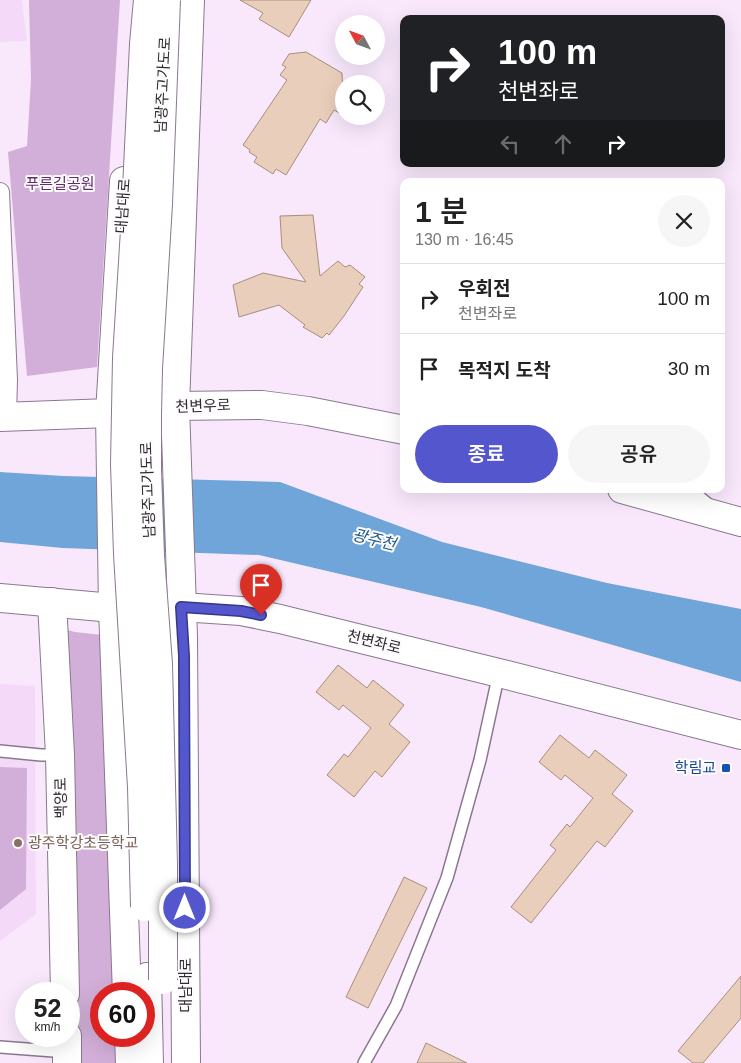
<!DOCTYPE html>
<html lang="ko">
<meta charset="utf-8">
<style>
body{margin:0;font-family:Helvetica,"Noto Sans KR",sans-serif;background:#f6f6f6;color:#222;height:100vh;display:flex;flex-direction:column;font-size:19px;white-space:nowrap}
*{box-sizing:border-box;margin:0}
p{font-size:16px;color:#767676}
.icon{flex:none;width:28px;height:28px;fill:none;stroke:currentColor;stroke-width:2;stroke-linecap:round;stroke-linejoin:round}
.map{position:relative;flex:1;overflow:hidden}
.details{position:absolute;left:400px;top:178px;width:325px;height:315px;display:flex;flex-direction:column;background:#fff;border-radius:10px;box-shadow:0 5px 20px #0002}
.details>*{flex:none}
.top-card{position:absolute;left:400px;top:15px;width:325px;height:152px;border-radius:10px;box-shadow:0 5px 20px #0002;background:#202124;color:#fff;overflow:hidden}
.needle{width:32px;rotate:311deg}
.buttons{position:absolute;left:335px;top:15px;display:grid;gap:10px}
.buttons a{display:grid;place-items:center;width:50px;height:50px;border-radius:50%;background:#fff;box-shadow:0 5px 20px #0002;font-size:25px}
.speed{position:absolute;left:15px;top:982px;display:flex;gap:10px;font-size:25px;font-weight:700;text-align:center}
.speed>*{display:grid;place-content:center;width:65px;height:65px;border-radius:50%;background:#fff;box-shadow:0 5px 20px #0002;line-height:1}
.speed small{font-size:12px;font-weight:400}
.speed .limit{border:8px solid #d22;background:#fff;color:#111}
.pin{position:absolute;display:grid;place-items:center;width:42px;height:42px;color:#fff;margin:-51px -21px;border-radius:50% 50% 50% 0;rotate:-45deg;box-shadow:0 0 5px #0007}
.pin .icon{rotate:45deg}
.me{position:absolute;width:55px;margin:-28px;rotate:0deg;stroke-linejoin:round;filter:drop-shadow(0 0 4px #0008)}
.turn{display:flex;align-items:center;gap:18px;height:105px;padding:0 15px;font-size:22px}
.turn .icon{width:65px;height:65px;stroke-width:2.5}
.turn b{display:block;font-size:35px;line-height:42px}
.lanes{display:flex;align-items:center;height:48px;padding:0 15px;background:#0003;justify-content:center;gap:25px;direction:ltr}
.lanes .off{opacity:.35}
.round{display:grid;place-items:center;flex:none;width:52px;height:52px;border-radius:26px;background:#f6f6f6}
.headline{display:flex;align-items:center;justify-content:space-between;height:85px;padding:0 15px}
h1{font-size:30px;font-weight:600;line-height:38px}
.button{display:flex;gap:10px;margin-top:auto;padding:10px 15px}
.button a{flex:1;height:58px;border-radius:30px;background:#5456cd;color:#fff;font-size:20px;font-weight:600;line-height:58px;text-align:center}
.button a+a{background:#f6f6f6;color:#222}
ul{padding:0;list-style:none}
li{display:flex;align-items:center;gap:15px;height:70px;padding:0 15px;border-top:1px solid #e0e0e0}
li div{flex:1}
li b{display:block;font-size:19px}
li em{font-style:normal}
.map>svg:first-child{display:block}
.built{fill:#f4daf8}
.green{fill:#d2afd8}
.water{fill:#6fa5d8}
.building{fill:#e9cebb;stroke:#a78e7c}
.lines{fill:none;stroke-linecap:round;stroke-linejoin:round}
.service-casing{stroke:#8b788f;stroke-width:14}
.pedestrian-casing{stroke:#8b788f;stroke-width:20}
.tertiary-casing{stroke:#8b788f;stroke-width:30}
.primary-casing{stroke:#8b788f;stroke-width:30}
.service{stroke:#fff;stroke-width:11}
.pedestrian{stroke:#fff;stroke-width:18}
.tertiary{stroke:#fff;stroke-width:28}
.primary{stroke:#fff;stroke-width:28}
.primary-bridge-casing{stroke:#8b788f;stroke-width:30;stroke-linecap:butt}
.primary-bridge{stroke:#fff;stroke-width:28}
.route-casing{stroke:#373885;stroke-width:12}
.route{stroke:#5456cd;stroke-width:9}
.transit-dot{fill:#1a4fb4;stroke:#fcfcfc;stroke-width:2}
.education-dot{fill:#8d6e63;stroke:#fcfcfc;stroke-width:2}
.labels{text-anchor:middle;stroke-width:4;stroke-linejoin:round;paint-order:stroke}
.street-label{font-size:15px;fill:#312932;stroke:#fcfcfc}
.park-label{font-size:15px;fill:#652b6f;stroke:#fcfcfc}
.transit-label{font-size:15px;fill:#164399;stroke:#fcfcfc;text-anchor:end}
.education-label{font-size:15px;fill:#785e54;stroke:#fcfcfc;text-anchor:start}
.water-label{font-size:16px;font-style:italic;fill:#1d5787;stroke:#fcfcfc}
</style>
<div class="map">
<svg width="741" height="1063" viewBox="0 0 741 1063">
<rect width="100%" height="100%" fill="#f9e8fc"/>
<g class="built">
<polygon points="0,0 22,0 27,41 0,42"/>
<polygon points="0,684 35,686 36,914 0,941"/>
</g>
<g class="green">
<polygon points="29,0 120,0 97,367 27,376 8,152 27,146 31,80"/>
<polygon points="53,626 75,632 102,635 122,994 101,994 101,1036 125,1036 126,1063 67,1063 69,994"/>
<polygon points="0,767 27,768 26,889 0,910"/>
</g>
<polygon class="water" points="0,472 63,476 280,482 442,542 607,583 741,609 741,682 481,607 259,555 63,548 0,542"/>
<g class="building">
<polygon points="240,0 311,0 289,37 259,19 263,13"/>
<polygon points="306,52 342,73 344,116 334,110 326,123 320,119 286,175 276,169 273,174 254,162 257,157 249,152 250,150 243,145 287,80 280,75 286,67 282,65 289,54"/>
<polygon points="313,215 320,276 338,261 345,267 350,265 365,277 359,284 363,287 344,316 329,335 327,333 322,338 303,327 305,325 279,305 239,317 233,285 263,273 306,282 282,248 280,216"/>
<polygon points="338,665 367,688 373,680 404,705 389,724 410,742 382,777 375,771 354,797 327,775 344,754 348,757 371,728 343,705 339,710 316,692"/>
<polygon points="560,735 589,758 595,750 627,775 612,794 633,811 605,847 597,841 531,923 511,907 556,850 550,845 567,824 570,827 593,798 565,775 561,780 539,762"/>
<polygon points="404,877 427,888 368,1008 346,997"/>
<polygon points="741,976 741,1018 703,1063 693,1063 678,1051"/>
<polygon points="426,1043 467,1063 417,1063"/>
</g>
<g class="lines">
<defs>
<g id="service">
<polyline points="690,489 709,505"/>
<polyline points="0,751 41,755 60,755"/>
<polyline points="0,1047 67,1052"/>
<polyline points="364,1063 396,1006 447,878 480,760 499,673"/>
</g>
<polyline id="pedestrian" points="0,192 8,380 7,417"/>
<g id="tertiary">
<polyline points="0,417 110,413 175,406 262,405 308,411 404,430"/>
<polyline points="622,489 741,522"/>
<polyline points="0,598 113,608 181,607 241,611 280,619 499,673 741,735"/>
<polyline points="52,602 60,755 65,994"/>
<polyline points="67,1036 67,1063"/>
</g>
<g id="primary">
<polyline points="124,181 110,413 113,608 127,994"/>
<polyline points="147,977 149,1063"/>
<polyline points="129,1036 130,1063"/>
<polyline points="186,1063 183,637 175,406 190,0"/>
</g>
</defs>
<use href="#service" class="service-casing"/>
<use href="#pedestrian" class="pedestrian-casing"/>
<use href="#tertiary" class="tertiary-casing"/>
<use href="#primary" class="primary-casing"/>
<use href="#service" class="service"/>
<use href="#pedestrian" class="pedestrian"/>
<use href="#tertiary" class="tertiary"/>
<use href="#primary" class="primary"/>
<defs>
<g id="primary-bridge">
<polyline points="145,907 142,787 128,554 125,464 127,358 135,230 144,44 148,0"/>
<polyline points="163,980 163,865 158,664 150,556 147,470 147,415 148,369 158,204 166,0"/>
</g>
</defs>
<use href="#primary-bridge" class="primary-bridge-casing"/>
<use href="#primary-bridge" class="primary-bridge"/>
</g>
<g class="lines">
<defs>
<polyline id="route" points="185,908 184,656 181,607 241,611 261,615"/>
</defs>
<use href="#route" class="route-casing"/>
<use href="#route" class="route"/>
</g>
<rect class="transit-dot" x="721" y="763" width="10" height="10" rx="2.5"/>
<circle class="education-dot" cx="18" cy="843" r="5"/>
<g class="labels">
<g class="street-label">
<text transform="translate(163 85) rotate(-87)" y="5">남광주고가도로</text>
<text transform="translate(123 206) rotate(-86)" y="5">대남대로</text>
<text transform="translate(203 406) rotate(-2)" y="5">천변우로</text>
<text transform="translate(148 490) rotate(-92)" y="5">남광주고가도로</text>
<text transform="translate(374 642) rotate(14)" y="5">천변좌로</text>
<text transform="translate(61 798) rotate(-91)" y="5">백양로</text>
<text transform="translate(186 985) rotate(-90)" y="5">대남대로</text>
</g>
<g class="park-label">
<text x="60" y="189">푸른길공원</text>
</g>
<g class="transit-label">
<text x="716" y="773">학림교</text>
</g>
<g class="education-label">
<text x="28" y="848">광주학강초등학교</text>
</g>
<g class="water-label">
<text transform="translate(374 539) rotate(14)" y="6">광주천</text>
</g>
</g>
</svg>
<div class="buttons">
<a><svg class="needle" viewBox="-14 -14 28 28"><path d="M0-13l5 13h-10z" fill="#e53935"/><path d="M0 13l5-13h-10z" fill="#767676"/></svg></a>
<a><svg class="icon" aria-label="search" viewBox="0 0 24 24"><circle cx="10" cy="10" r="6"/><path d="M15 15l6 6"/></svg></a>
</div>
<div class="speed"><div>52<small>km/h</small></div><div class="limit">60</div></div>
<div class="pin" style="left:261px;top:615px;background:#d93025"><svg class="icon" aria-label="arrive" viewBox="0 0 24 24"><path d="M6 21V4h12l-3 4 3 4H6"/></svg></div>
<svg class="me" style="left:185px;top:908px" viewBox="-20 -20 40 40"><circle r="17" fill="#5456cd" stroke="#fff" stroke-width="3"/><path d="M0-11L8 9 0 5-8 9z" fill="#fff"/></svg>
<div class="top-card">
<div class="turn"><svg class="icon" aria-label="right" viewBox="0 0 24 24"><path d="M7 20v-9h11M14 6l5 5-5 5"/></svg><div><b>100 m</b>천변좌로</div></div>
<div class="lanes"><svg class="icon off" aria-label="left" viewBox="0 0 24 24"><path d="M17 20v-9H6M10 6l-5 5 5 5"/></svg><svg class="icon off" aria-label="ahead" viewBox="0 0 24 24"><path d="M12 20V5M6 11l6-6 6 6"/></svg><svg class="icon" aria-label="right" viewBox="0 0 24 24"><path d="M7 20v-9h11M14 6l5 5-5 5"/></svg></div>
</div>
<section class="details">
<div class="headline"><div><h1>1 분</h1><p>130 m · 16:45</p></div><a class="round"><svg class="icon" aria-label="close" viewBox="0 0 24 24"><path d="M6 6l12 12M18 6L6 18"/></svg></a></div>
<ul>
<li><svg class="icon" aria-label="right" viewBox="0 0 24 24"><path d="M7 20v-9h11M14 6l5 5-5 5"/></svg><div><b>우회전</b><p>천변좌로</p></div><em>100 m</em></li>
<li><svg class="icon" aria-label="arrive" viewBox="0 0 24 24"><path d="M6 21V4h12l-3 4 3 4H6"/></svg><div><b>목적지 도착</b></div><em>30 m</em></li>
</ul>
<div class="button"><a>종료</a><a>공유</a></div>
</section>
</div>
